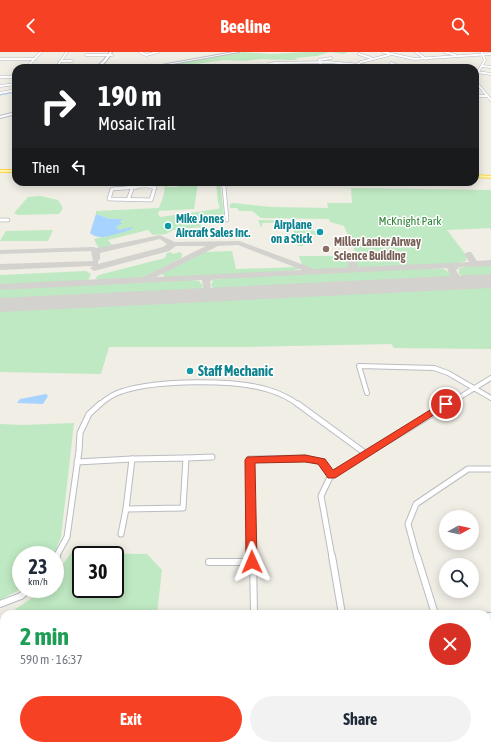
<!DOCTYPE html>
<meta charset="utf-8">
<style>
body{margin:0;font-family:"Asap Condensed",sans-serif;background:#f2f2f3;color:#1f2937;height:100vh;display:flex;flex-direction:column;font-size:15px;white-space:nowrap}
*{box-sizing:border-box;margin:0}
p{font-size:13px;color:#747a83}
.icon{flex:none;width:22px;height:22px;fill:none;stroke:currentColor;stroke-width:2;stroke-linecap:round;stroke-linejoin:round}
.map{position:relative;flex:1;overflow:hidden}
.side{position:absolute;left:0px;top:558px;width:491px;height:140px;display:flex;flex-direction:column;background:#fff;border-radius:12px 12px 0 0;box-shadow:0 2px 10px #0003}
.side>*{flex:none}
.banner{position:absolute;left:12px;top:12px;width:467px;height:122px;border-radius:12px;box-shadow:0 2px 10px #0003;background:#202124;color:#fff;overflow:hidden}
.needle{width:26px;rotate:82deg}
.fabs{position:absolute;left:439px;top:458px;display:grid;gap:8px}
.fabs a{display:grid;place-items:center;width:40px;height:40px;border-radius:50%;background:#fff;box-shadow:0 2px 10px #0003;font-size:20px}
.speed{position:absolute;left:12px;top:494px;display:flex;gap:8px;font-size:20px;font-weight:700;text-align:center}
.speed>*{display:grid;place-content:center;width:52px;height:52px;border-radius:50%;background:#fff;box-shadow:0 2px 10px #0003;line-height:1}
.speed small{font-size:10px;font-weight:400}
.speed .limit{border:2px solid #111;border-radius:6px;background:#fff;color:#111}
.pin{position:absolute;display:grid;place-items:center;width:34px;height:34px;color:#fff;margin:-17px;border:2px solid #fff;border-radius:50%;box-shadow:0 1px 4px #0007}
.me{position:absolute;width:44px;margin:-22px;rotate:359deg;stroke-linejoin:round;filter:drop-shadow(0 0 3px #0008)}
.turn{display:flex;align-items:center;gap:14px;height:84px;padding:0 20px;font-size:18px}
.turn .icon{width:52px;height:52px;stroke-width:2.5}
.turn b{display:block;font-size:28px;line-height:34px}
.then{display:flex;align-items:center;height:38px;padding:0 20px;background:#0003;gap:8px;font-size:15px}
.round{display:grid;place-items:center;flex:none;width:42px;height:42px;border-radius:21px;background:#f2f2f3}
.headline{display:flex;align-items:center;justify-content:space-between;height:68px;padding:0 20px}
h1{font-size:24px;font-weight:700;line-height:30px;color:#1e9e55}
.button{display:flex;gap:8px;margin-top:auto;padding:8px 20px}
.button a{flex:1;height:46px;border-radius:24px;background:#f74124;color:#fff;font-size:16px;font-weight:700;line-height:46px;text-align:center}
.button a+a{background:#f2f2f3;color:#1f2937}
header{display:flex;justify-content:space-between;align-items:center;height:52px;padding:0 20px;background:#f74124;color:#fff;font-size:18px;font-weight:700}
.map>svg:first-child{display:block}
.green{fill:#bfe9c2;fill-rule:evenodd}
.water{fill:#a6d3ff}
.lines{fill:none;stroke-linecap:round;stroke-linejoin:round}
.stream{stroke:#a6d3ff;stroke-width:1}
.taxiway{fill:#d3d2ce;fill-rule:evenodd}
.runway{fill:#d3d2ce;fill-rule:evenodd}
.street-far5-casing{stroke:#b9bcc2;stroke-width:3}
.street-far4-casing{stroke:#b9bcc2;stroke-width:3.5}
.street-far3-casing{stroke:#b9bcc2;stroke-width:4.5}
.street-far2-casing{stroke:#b9bcc2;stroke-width:6}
.street-far1-casing{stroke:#b9bcc2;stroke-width:7}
.street-casing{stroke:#b9bcc2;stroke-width:8}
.secondary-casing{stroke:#babdc4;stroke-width:2}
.primary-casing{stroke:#fcd752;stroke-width:2}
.street-far5{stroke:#fff;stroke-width:2}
.street-far4{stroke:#fff;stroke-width:2.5}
.street-far3{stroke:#fff;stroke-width:3}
.street-far2{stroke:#fff;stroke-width:4}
.street-far1{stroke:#fff;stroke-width:5}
.street{stroke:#fff;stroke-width:6}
.secondary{fill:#fff;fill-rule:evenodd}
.primary{fill:#fff6ab;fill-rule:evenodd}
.route{fill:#f74124;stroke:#a12a17}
.culture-dot{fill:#0f9aa8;stroke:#fff;stroke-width:1.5}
.education-dot{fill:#8d6e63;stroke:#fff;stroke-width:1.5}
.labels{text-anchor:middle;stroke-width:3;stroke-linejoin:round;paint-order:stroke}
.far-culture-label{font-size:12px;font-weight:bold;fill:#0d838f;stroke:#fff;text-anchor:start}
.far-park-label{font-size:12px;fill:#2e8437;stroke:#fff}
.far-education-label{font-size:12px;font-weight:bold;fill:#785e54;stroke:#fff;text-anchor:start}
.culture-label{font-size:14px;font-weight:bold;fill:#0d838f;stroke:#fff;text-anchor:start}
</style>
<header><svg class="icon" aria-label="back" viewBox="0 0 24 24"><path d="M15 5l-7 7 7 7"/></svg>Beeline<svg class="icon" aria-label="search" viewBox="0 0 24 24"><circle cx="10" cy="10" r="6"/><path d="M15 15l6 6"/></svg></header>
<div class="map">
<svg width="491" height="698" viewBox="0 0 491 698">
<rect width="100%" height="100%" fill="#f0eee5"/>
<g class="green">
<polygon points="243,0 272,2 305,0 348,0 344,2 330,0 317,4 295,6 298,7 294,8 261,7 244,9 224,8 168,16 152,16"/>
<polygon points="165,130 168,130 167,135 177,135 180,130 201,130 198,131 194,157 159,159 158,162 160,165 218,157 220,155 218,150 216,130 220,130 224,163 199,165 201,175 173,178 166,182 153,183 148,178 108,188 112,193 99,197 94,187 130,178 132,176 119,178 116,175 119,169 122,167 110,167 96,162 96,159 159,156 164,142"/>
<polygon points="351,136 491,138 491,178 489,176 447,178 466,203 466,209 453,212 361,216 356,215 353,202 355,200 344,174 330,170 329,167 261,166 252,159 239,159 237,156 230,156 230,152 233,151 271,155 328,156 327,151 352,151"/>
<polygon points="40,144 58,148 63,156 59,162 18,163 14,161 28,145"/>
<polygon points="258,168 311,169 313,179 317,179 317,180 316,183 301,181 303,194 298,194 291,170 262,171 262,175 261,175"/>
<polygon points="53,178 48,189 0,189 6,179"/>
<polygon points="232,199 236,217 298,215 299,217 291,219 169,225 165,225 162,222 163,220 188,207 204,200"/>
<polygon points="171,200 173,202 180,200 182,202 181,206 142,226 100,229 95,226 99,223 165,206 167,201"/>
<polygon points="299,204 346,204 348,205 351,215 317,218 302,213"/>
<polygon points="491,213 491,225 465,226 459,222 459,216 471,214"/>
<polygon points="429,215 444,217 451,222 451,227 215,239 211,233 213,228 234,225"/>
<polygon points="86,219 91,222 89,227 85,229 6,233 0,232 0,223"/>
<polygon points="184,227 199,229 203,234 200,239 0,249 0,236"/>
<polygon points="491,233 491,297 394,296 391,292 247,295 109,295 101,322 0,320 0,258"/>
<polygon points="74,371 61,485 54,503 21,503 21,537 0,548 0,372 22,373"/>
<path d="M71,501L147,502L162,518L157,562H8L38,542L42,537H55V523ZM81,503H115V537H81Z"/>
<polygon points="4,565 4,610 0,610 0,567"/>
</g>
<g class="water">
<path d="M96,162L110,167H124L119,169L122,171L116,175L119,178L133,175L130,178C119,181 99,190 90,181Z"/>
<polygon points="46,342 48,344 43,352 17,351 20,347"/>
</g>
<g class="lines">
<polyline class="stream" points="0,43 16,40"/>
<path class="taxiway" d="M160,183L175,190L239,189L315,217L349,215L346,202L350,200L354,202L358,215L469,210L464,202L468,200H471L477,209L491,208V214L460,215L456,218L460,225L473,228L474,230L470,233L461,230L452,234L448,231L453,227L447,217L448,216L217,227L210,229L211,238L222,240L223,242L222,244C216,245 209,244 204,241L202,228L0,238V232L143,225L206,194H176L169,199L94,219L90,216L93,214L0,218V212L93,209L91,199L0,202V198L93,195L97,196ZM160,187L167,192L163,195L98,212V209L100,207V201ZM238,193L302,218L156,225L218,194Z"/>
<polygon class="runway" points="491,222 491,236 0,260 0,246"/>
<defs>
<g id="street-far5">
<polyline points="140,0 146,3 158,0"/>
<polyline points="383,0 414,7 491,2"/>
<polyline points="416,0 426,7"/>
<polyline points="445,0 455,3"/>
<polyline points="482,1 485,8 478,20 476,30 491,48"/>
<polyline points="359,2 371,6"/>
<polyline points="86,3 112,3"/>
<polyline points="0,7 35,7"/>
<polyline points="60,9 72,9"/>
<polyline points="391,11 396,13 397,16"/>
<polyline points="237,14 247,14 247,16"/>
<polyline points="247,14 255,14"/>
<polyline points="482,14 491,15"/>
<polyline points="26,16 41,0"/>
<polyline points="56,16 67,0"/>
<polyline points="269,16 269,12 275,11 328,10 394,16"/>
<polyline points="322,16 319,8 331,6"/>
<polyline points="352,16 361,10 389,3"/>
<polyline points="455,16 457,14"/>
<polyline points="477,20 491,22"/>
<polyline points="0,25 16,25"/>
<polyline points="0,34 16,32"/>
<polyline points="0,41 16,38"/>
<polyline points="475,44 487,44"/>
</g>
<g id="street-far4">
<polyline points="223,130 224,136"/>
<polyline points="136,135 137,132 146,131"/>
<polyline points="126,136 146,134 155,136"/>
</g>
<g id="street-far3">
<polyline points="138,135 112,137 109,147 151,148 155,135"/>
<polyline points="224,135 227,168"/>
<polyline points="128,148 132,137"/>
<polyline points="0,168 8,168"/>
</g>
<g id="street-far2">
<polyline points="367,341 359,314 434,316 448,321 491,346"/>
<path d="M99,353C106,347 115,341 123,339C157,328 235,327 269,338C279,341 291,347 299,353"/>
<polyline points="447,353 491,326"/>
</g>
<g id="street-far1">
<polyline points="298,352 365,401"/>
<polyline points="186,406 212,405"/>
<polygon points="186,406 183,456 126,457 132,407"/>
<polyline points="77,410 132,407"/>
<polyline points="121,482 126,457"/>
<polyline points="56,505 67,485 79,399 80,381 89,362 100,352"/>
<polyline points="253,505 250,407 305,406 321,410 331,423"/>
<polyline points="332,505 321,444 331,423 449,352"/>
<polyline points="417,505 408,472 416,452 468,417 491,417"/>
</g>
<g id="street">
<polyline points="253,504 254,562"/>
<polyline points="332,504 342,562"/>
<polyline points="417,504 435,562"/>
<polyline points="55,508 57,504"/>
<polyline points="209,510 252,510"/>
<polyline points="0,552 21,544 29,537"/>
<polyline points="487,564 491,564"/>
</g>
<g id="secondary">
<path d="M110,0H112C108,7 103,15 95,16L103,9Z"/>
<polygon points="234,0 239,0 150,16 145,16"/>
<polygon points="16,60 16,62 0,66 0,64"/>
</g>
<g id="primary">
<rect x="0" y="118" width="16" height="2"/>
<polygon points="475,123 491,124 491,126 475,125"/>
</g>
</defs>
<use href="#street-far5" class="street-far5-casing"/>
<use href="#street-far4" class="street-far4-casing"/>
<use href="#street-far3" class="street-far3-casing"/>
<use href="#street-far2" class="street-far2-casing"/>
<use href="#street-far1" class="street-far1-casing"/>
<use href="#street" class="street-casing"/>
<use href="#secondary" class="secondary-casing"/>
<use href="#primary" class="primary-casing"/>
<use href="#street-far5" class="street-far5"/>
<use href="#street-far4" class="street-far4"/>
<use href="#street-far3" class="street-far3"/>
<use href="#street-far2" class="street-far2"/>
<use href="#street-far1" class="street-far1"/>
<use href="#street" class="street"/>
<use href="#secondary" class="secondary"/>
<use href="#primary" class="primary"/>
</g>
<polygon class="route" points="443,350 446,350 451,352 335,426 328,426 318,412 305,410 255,411 257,510 256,513 252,514 247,513 246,510 245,408 247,405 305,403 325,407 333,418"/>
<g class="culture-dot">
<circle cx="168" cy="174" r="4"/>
<circle cx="320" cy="180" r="4"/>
<circle cx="190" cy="319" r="4"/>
</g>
<circle class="education-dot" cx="326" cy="197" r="4"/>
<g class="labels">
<g class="far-culture-label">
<text x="176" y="171">Mike Jones<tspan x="176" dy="14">Aircraft Sales Inc.</tspan></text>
<text x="312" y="177" text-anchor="end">Airplane<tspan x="312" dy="14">on a Stick</tspan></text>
</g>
<g class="far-park-label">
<text x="410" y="173">McKnight Park</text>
</g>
<g class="far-education-label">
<text x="334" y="194">Miller Lanier Airway<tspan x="334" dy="14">Science Building</tspan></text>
</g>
<g class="culture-label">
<text x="198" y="324">Staff Mechanic</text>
</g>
</g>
</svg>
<div class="fabs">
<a><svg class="needle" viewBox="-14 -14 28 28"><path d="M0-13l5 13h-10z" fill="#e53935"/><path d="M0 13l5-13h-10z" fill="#747a83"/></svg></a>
<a><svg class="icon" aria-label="search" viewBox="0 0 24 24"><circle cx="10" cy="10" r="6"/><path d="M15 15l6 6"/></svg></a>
</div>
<div class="speed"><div>23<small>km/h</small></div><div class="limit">30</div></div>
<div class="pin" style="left:446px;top:352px;background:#d93025"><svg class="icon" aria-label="arrive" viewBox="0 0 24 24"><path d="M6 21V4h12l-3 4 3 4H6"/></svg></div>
<svg class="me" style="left:252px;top:510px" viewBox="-20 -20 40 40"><path d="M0-17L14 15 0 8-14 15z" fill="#f74124" stroke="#fff" stroke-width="4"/></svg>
<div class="banner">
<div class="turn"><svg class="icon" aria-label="right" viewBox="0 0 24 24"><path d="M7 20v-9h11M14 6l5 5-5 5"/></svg><div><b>190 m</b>Mosaic Trail</div></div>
<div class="then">Then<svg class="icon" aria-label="left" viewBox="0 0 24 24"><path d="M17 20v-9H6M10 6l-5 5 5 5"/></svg></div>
</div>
<section class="side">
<div class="headline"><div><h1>2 min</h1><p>590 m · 16:37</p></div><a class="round" style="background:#d93025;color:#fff"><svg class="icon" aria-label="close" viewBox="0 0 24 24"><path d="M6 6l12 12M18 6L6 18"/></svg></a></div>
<div class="button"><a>Exit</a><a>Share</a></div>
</section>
</div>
